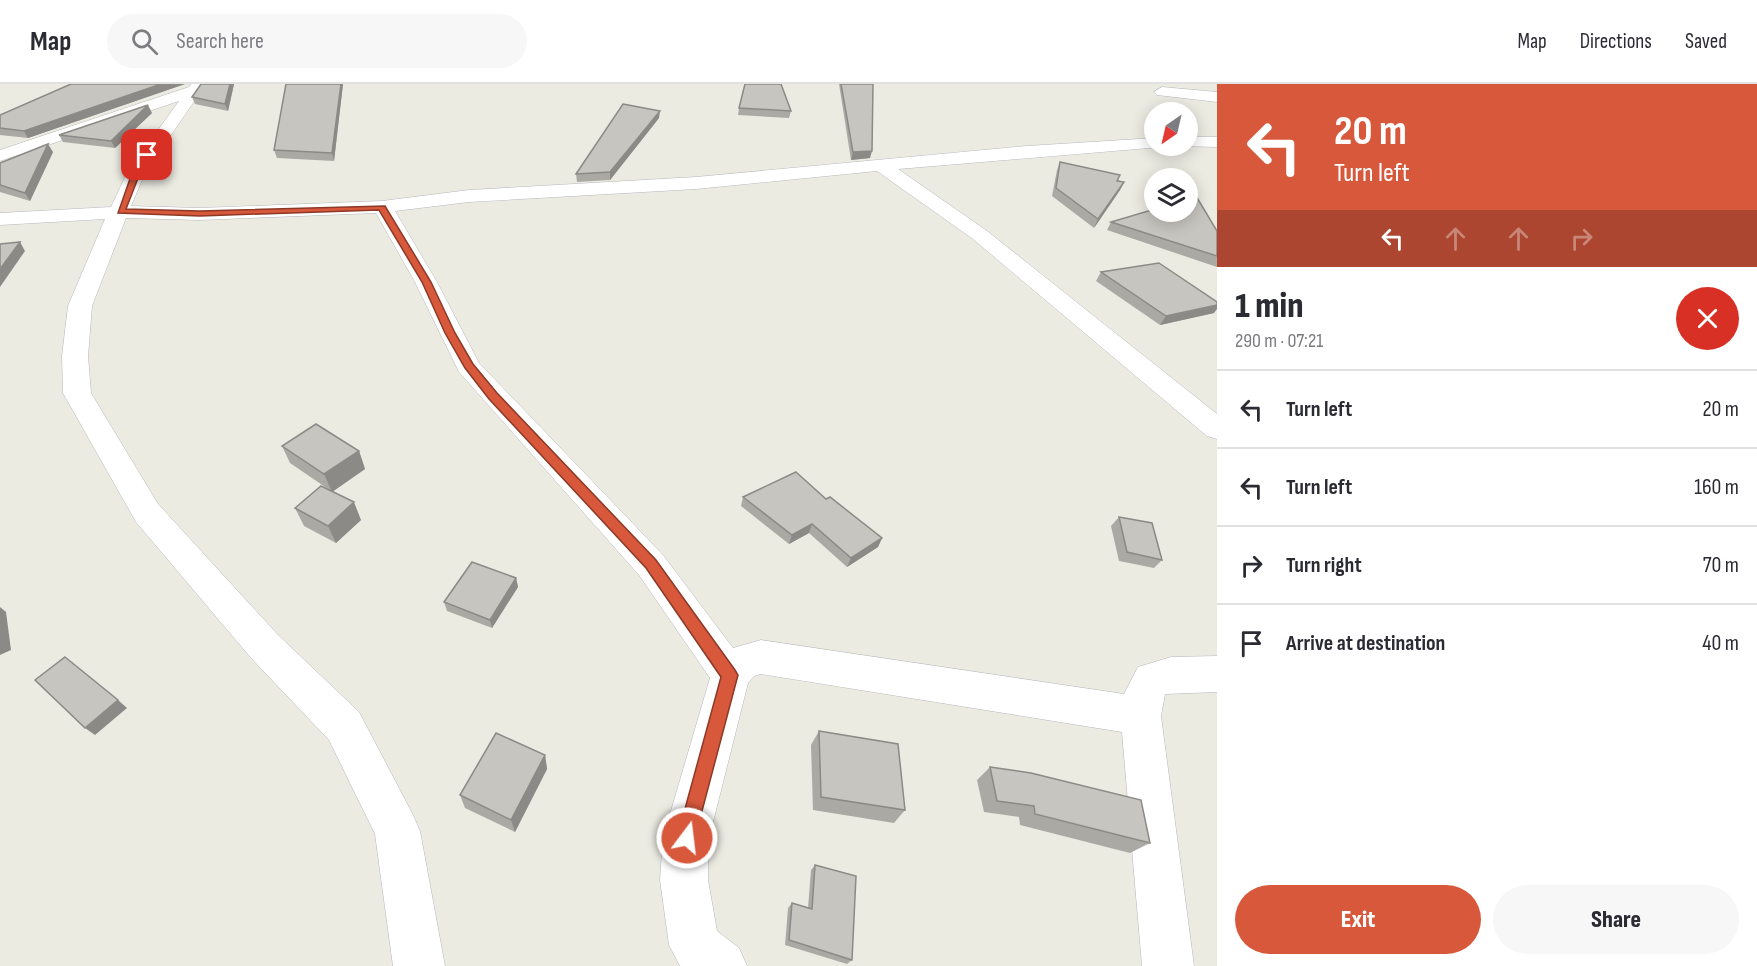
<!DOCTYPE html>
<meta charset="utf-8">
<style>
body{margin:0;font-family:"Sofia Sans Condensed",sans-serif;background:#f7f7f7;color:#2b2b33;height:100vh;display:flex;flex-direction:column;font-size:22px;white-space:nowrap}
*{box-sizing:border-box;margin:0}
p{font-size:20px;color:#7c7c81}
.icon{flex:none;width:33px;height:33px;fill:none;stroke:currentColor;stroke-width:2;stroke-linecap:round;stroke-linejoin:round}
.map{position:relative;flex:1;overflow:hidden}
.panel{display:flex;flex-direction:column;background:#fff;width:540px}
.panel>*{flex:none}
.top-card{background:#d8583c;color:#fff;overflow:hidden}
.needle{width:39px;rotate:214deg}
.buttons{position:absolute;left:1144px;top:18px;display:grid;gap:12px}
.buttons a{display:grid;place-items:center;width:54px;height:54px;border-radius:50%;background:#fff;box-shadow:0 3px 15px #0003;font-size:30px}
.pin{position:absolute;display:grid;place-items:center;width:51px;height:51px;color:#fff;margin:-26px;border-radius:12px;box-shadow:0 3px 9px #0006}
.me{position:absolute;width:66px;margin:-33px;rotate:15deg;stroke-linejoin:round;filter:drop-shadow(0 0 4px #0008)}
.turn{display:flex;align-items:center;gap:21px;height:126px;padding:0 18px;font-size:27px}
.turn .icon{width:78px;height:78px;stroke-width:2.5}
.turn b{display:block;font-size:42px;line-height:51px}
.lanes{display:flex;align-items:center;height:57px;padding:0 18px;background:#0003;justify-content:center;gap:30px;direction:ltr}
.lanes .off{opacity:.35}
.round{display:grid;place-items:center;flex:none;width:63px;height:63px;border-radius:32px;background:#f7f7f7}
.headline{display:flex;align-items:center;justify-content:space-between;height:102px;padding:0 18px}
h1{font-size:36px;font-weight:800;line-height:45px}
.primary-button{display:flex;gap:12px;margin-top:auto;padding:12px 18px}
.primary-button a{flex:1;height:69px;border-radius:36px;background:#d8583c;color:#fff;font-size:24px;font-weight:800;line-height:69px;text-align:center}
.primary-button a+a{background:#f7f7f7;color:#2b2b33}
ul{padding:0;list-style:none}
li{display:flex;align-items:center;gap:18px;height:78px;padding:0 18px;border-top:2px solid #e1e1e2}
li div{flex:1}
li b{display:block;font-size:22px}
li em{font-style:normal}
header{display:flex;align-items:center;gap:36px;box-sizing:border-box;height:84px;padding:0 30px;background:#fff;border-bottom:2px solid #e1e1e2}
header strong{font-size:28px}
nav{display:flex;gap:33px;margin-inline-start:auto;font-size:21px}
.search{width:420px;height:54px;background:#f7f7f7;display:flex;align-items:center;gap:15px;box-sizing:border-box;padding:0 21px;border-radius:33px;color:#7c7c81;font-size:22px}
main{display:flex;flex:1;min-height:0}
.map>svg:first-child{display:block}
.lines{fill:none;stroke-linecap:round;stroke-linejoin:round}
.street-casing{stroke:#b5b7bb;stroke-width:1}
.street{fill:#fff;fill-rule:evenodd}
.wall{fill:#aba9a4}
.shaded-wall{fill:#8b8a86}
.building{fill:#c7c5bf;stroke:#8b8a86;stroke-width:1.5}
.route{fill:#d8583c;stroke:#8c3927;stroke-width:1.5}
</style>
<header>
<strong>Map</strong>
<div class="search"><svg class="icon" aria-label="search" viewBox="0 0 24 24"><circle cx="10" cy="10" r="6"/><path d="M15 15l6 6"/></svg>Search here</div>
<nav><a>Map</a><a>Directions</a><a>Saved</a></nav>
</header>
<main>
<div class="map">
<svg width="1217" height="882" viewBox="0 0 1217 882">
<rect width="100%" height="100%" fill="#ecebe2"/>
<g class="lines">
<defs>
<g id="street">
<polygon points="191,0 206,0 145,89 131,122 200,124 382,117 469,106 696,93 1027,62 1155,54 1155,62 1161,63 898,85 987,147 1217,330 1217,355 1207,352 973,155 877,87 696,105 469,118 395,127 437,198 479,279 663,471 733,564 761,556 1124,610 1138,583 1171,573 1217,572 1217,608 1165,610 1161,632 1194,882 1142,882 1122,648 761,590 754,592 748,599 709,754 708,796 717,847 739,864 747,882 680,882 669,861 660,796 663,754 710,594 639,491 459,288 415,198 376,129 200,136 126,134 92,222 88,272 91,309 158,420 278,551 359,628 413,731 420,747 445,882 393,882 375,750 329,656 252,575 136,438 63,309 62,272 68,222 105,135 0,141 0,129 111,123 127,89 179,17 0,77 0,66 189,3"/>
<polygon points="1162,3 1217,8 1217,18 1157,11 1154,8"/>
<polygon points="1188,53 1217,53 1217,63 1182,62 1188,62"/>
</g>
</defs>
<use href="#street" class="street-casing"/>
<use href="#street" class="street"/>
</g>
<g class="wall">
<polygon points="71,0 185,0 28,54 0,51 0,31"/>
<polygon points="201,0 234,0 228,27 195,20 192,13"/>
<polygon points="343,0 334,77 277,74 274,66"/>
<polygon points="839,0 873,0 870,74 851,76"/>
<polygon points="739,24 791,27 789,34 738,31"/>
<polygon points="152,29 115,64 63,58 59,51"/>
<polygon points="659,34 610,96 577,98 576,90"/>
<polygon points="53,68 30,117 0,108 0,79"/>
<polygon points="1060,78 1124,98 1120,106 1094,144 1052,112 1057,86"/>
<polygon points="1111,138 1217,147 1217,183 1107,146"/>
<polygon points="1101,188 1214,229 1160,241 1096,197"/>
<polygon points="282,362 359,367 365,385 332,408 361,436 336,459 304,442 295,424 331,407 290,379"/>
<polygon points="743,413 826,415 882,454 878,463 847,483 809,449 789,460 741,422"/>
<polygon points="1119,433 1162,476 1154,484 1119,477 1111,442"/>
<polygon points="516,494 518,503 492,544 447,527 444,518"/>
<polygon points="819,647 905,726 894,739 813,726 811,661"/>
<polygon points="545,671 547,685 515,748 465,724 460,711"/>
<polygon points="990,683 1150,759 1130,769 1020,741 1019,733 984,728 977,696"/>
<polygon points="815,781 852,876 847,880 785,861 788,824 792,819 808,824 811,786"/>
</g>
<g class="shaded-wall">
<polygon points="161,0 185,0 28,54 24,47"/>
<polygon points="230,0 234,0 228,27 225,20"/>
<polygon points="341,0 343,0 334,77 332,69"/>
<polygon points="148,21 152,29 115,64 111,57"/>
<polygon points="660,27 659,34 610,96 610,88"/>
<polygon points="48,60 53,68 30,117 25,109"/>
<polygon points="872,67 870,74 851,76 853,68"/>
<polygon points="1124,98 1120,106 1094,144 1098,135"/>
<polygon points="20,158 25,167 0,203 0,185"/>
<polygon points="1217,221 1217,225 1214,229 1160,241 1166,232"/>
<polygon points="359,367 365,385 332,408 324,390"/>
<polygon points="354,418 361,436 336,459 328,442"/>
<polygon points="812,440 809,449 789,460 792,451"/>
<polygon points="882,454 878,463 847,483 851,474"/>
<polygon points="516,494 518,503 492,544 490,536"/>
<polygon points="0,523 6,528 11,566 0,571"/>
<polygon points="118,616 127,624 95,651 85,644"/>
<polygon points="545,671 547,685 515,748 511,736"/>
</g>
<g class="building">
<polygon points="71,0 161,0 24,47 0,44 0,31"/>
<polygon points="201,0 230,0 225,20 192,13"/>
<polygon points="286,0 341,0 332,69 274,66"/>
<polygon points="745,0 781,0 791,27 739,24"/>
<polygon points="841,0 873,0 872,67 853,68"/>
<polygon points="623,20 660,27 610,88 576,90"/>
<polygon points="148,21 111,57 59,51"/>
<polygon points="48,60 25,109 0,101 0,79"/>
<polygon points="1060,78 1120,91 1117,97 1124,98 1098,135 1056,104"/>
<polygon points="1196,112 1217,147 1217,172 1111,138 1155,125 1155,128 1188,128 1188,114"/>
<polygon points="20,158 0,185 0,160"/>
<polygon points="1159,179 1217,218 1217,221 1166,232 1101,188"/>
<polygon points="316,340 359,367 324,390 282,362"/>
<polygon points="796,388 826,415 830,413 882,454 851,474 812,440 792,451 743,413"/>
<polygon points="321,402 354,418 328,442 295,424"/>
<polygon points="1119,433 1152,439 1162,476 1127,468"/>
<polygon points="472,478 516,494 490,536 444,518"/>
<polygon points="65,573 118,616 85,644 35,596"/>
<polygon points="819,647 898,660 905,726 821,713"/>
<polygon points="496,649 545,671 511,736 460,711"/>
<polygon points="990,683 1031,689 1141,716 1150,759 1035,730 1034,722 997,717"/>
<polygon points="815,781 856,792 852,876 789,856 792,819 812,825"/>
</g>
<polygon class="route" points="145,69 151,71 140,89 126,125 200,127 385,122 431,198 455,249 473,280 497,309 656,476 735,586 738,591 693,761 687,764 680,761 677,754 721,593 646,484 489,315 465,284 445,249 422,198 379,126 200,132 118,129 132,89"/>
</svg>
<div class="buttons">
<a><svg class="needle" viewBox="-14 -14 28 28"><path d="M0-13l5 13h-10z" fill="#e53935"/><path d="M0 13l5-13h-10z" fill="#7c7c81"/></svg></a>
<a><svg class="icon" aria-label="layers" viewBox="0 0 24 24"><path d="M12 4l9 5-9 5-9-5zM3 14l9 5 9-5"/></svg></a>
</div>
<div class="pin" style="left:147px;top:71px;background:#d93025"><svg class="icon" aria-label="arrive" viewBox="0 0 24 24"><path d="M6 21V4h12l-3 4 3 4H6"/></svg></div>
<svg class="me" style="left:687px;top:754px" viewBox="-20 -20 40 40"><circle r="17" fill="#d8583c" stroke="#fff" stroke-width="3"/><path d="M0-11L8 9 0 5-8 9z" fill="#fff"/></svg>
</div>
<section class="panel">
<div class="top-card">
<div class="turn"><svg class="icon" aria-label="left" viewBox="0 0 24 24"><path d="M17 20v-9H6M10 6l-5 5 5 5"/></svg><div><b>20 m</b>Turn left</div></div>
<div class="lanes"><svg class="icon" aria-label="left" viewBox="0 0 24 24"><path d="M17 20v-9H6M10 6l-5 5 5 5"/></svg><svg class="icon off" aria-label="ahead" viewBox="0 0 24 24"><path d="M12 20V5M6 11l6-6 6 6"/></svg><svg class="icon off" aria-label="ahead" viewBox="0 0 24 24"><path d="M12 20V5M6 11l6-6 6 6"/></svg><svg class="icon off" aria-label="right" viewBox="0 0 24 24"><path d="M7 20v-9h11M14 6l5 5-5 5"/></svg></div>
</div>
<div class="headline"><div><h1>1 min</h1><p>290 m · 07:21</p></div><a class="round" style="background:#d93025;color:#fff"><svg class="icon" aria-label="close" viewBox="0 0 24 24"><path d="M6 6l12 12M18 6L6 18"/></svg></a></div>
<ul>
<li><svg class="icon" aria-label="left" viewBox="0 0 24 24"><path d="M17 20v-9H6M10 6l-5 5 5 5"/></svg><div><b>Turn left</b></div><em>20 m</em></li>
<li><svg class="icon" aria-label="left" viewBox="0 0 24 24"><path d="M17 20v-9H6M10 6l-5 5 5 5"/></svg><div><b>Turn left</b></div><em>160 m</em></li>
<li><svg class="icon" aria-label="right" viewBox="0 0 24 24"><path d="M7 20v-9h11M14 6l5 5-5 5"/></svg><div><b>Turn right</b></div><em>70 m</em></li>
<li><svg class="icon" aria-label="arrive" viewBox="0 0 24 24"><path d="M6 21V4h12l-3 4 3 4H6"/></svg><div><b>Arrive at destination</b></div><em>40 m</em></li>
</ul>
<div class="primary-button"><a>Exit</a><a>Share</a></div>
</section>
</main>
